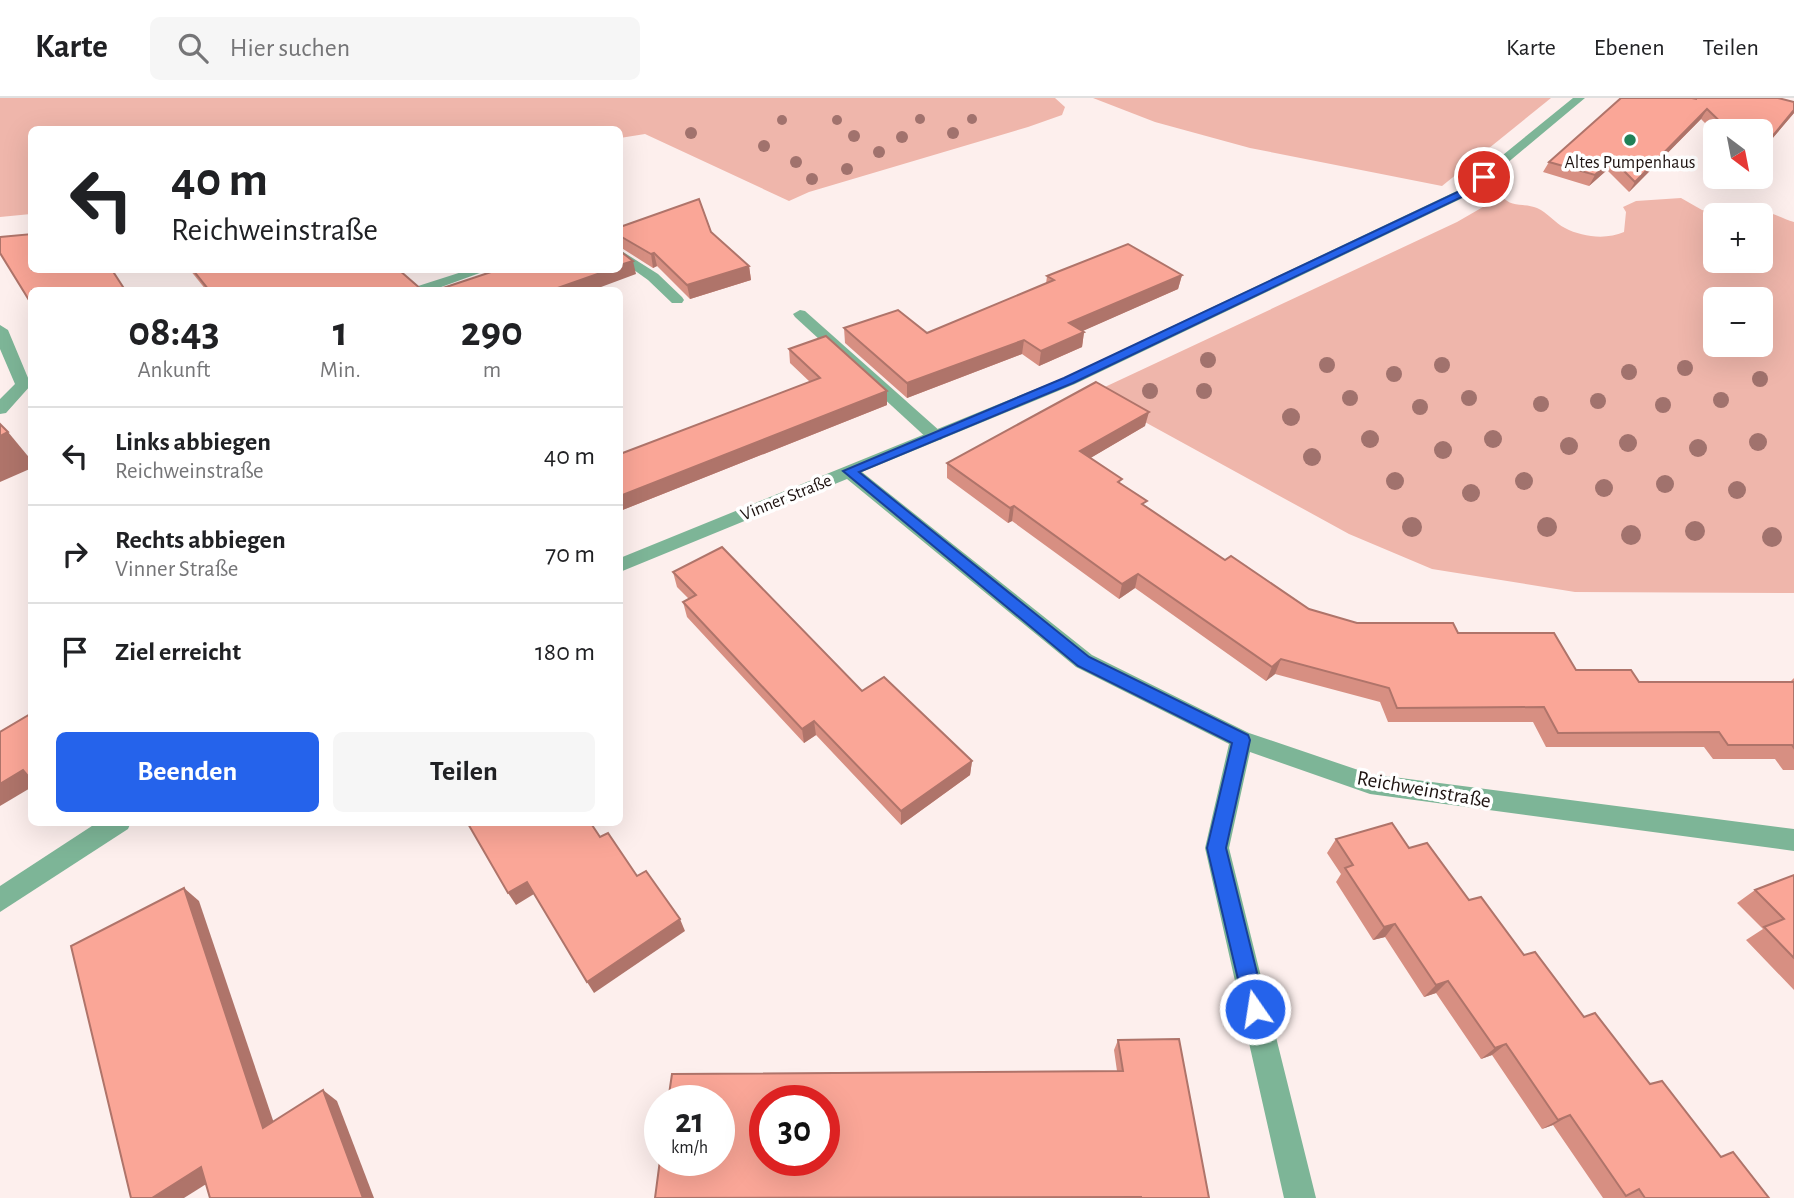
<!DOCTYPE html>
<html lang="de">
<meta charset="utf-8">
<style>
body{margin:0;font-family:"Alegreya Sans",sans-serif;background:#f6f6f6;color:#202124;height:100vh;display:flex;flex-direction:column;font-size:26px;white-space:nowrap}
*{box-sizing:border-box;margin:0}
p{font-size:23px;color:#757577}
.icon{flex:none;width:38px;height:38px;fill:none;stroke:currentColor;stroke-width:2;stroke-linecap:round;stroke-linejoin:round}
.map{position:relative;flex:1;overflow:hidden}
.details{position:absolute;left:28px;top:189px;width:595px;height:539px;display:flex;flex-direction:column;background:#fff;border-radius:10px;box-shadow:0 7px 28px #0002}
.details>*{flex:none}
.top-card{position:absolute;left:28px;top:28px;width:595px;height:147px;border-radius:10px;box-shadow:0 7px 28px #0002;background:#fff;color:#202124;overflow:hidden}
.needle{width:46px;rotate:148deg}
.tools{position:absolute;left:1703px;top:21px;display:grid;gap:14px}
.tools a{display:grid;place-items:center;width:70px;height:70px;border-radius:10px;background:#fff;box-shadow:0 7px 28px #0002;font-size:35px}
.speed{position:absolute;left:644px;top:987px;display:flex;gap:14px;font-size:35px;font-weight:700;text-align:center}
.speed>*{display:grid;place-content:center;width:91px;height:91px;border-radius:50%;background:#fff;box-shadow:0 7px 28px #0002;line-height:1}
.speed small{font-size:18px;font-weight:400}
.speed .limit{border:10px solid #d22;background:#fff;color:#111}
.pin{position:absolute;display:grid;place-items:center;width:60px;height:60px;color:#fff;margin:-30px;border:4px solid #fff;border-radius:50%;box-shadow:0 2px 7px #0007}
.me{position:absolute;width:77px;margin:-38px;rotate:347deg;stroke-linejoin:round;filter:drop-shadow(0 0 5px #0008)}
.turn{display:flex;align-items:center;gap:24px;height:147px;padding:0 28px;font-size:32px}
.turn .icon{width:91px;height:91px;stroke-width:2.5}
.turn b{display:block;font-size:49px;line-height:60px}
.eta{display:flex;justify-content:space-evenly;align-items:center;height:119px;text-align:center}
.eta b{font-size:42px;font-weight:700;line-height:49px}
.cta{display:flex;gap:14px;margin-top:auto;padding:14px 28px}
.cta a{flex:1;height:80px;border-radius:10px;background:#2563eb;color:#fff;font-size:28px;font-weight:700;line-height:80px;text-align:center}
.cta a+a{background:#f6f6f6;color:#202124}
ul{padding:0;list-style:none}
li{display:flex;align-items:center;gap:21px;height:98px;padding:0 28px;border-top:2px solid #e0e0e0}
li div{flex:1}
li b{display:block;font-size:26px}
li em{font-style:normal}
header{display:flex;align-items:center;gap:42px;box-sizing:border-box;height:98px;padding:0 35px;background:#fff;border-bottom:2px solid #e0e0e0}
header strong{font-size:33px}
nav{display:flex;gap:38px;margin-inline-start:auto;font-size:24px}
.search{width:490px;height:63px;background:#f6f6f6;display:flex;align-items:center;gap:18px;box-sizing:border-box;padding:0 24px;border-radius:10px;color:#757577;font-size:26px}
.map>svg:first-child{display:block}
.green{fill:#efb6ab;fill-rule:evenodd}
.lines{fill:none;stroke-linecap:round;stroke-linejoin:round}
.service{fill:#7db597;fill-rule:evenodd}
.minor{fill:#7db597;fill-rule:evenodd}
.tree{fill:#a1726d}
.wall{fill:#d78f82}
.shaded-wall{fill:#af746a}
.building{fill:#faa697;stroke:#af746a;stroke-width:2;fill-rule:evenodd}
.route{fill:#2563eb;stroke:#184099;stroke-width:2}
.poi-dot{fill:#208057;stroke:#fff;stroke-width:2.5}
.labels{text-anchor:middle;stroke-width:7;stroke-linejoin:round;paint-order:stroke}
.far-poi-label{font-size:18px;fill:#1e1311;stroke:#fff}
.far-street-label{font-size:18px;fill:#1e1311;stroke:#fff}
.street-label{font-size:21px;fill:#1e1311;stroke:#fff}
</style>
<header>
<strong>Karte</strong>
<div class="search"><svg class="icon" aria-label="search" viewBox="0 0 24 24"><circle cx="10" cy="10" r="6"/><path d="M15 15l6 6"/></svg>Hier suchen</div>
<nav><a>Karte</a><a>Ebenen</a><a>Teilen</a></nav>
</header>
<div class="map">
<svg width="1794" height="1100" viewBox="0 0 1794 1100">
<rect width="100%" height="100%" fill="#fdefed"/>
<g class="green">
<polygon points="0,0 1055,0 1065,9 1062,17 1028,29 809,94 789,103 645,36 620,40 620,32 32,32 31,116 0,119"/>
<polygon points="1093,0 1551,0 1442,88 1250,50 1155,24"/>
<path d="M1502,98C1510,110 1526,105 1537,110C1548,115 1555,125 1565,130C1582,139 1606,142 1624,134L1626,114L1623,109L1636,103L1681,100L1702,112L1724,117H1715V163H1760V117H1747C1764,108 1777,119 1794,124V495L1575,494L1432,471L1349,436L1092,295L1457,124ZM1715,201H1760V247H1715Z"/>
</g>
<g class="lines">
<polygon class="service" points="800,212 805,213 941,334 944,338 941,342 929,342 795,219 793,216"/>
<g class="minor">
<polygon points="1573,0 1585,0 1469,97 1075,286 862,374 1092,557 1249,635 1370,676 1794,731 1794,753 1370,696 1250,654 1229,750 1316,1100 1284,1100 1205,750 1229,646 1076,569 847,381 620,474 620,460 1063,280 1461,91"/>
<polygon points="620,152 658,176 682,199 684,202 682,205 672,205 648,182 620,162"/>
<polygon points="468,172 488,172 433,192 413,192 415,189"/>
<polygon points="0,227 8,232 31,287 6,315 0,316 0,301 15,286 0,251"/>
<polygon points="98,724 131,724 128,731 0,814 0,788"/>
</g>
</g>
<g class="tree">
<circle cx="920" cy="21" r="5"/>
<circle cx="972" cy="21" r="5"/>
<circle cx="782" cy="22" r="5"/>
<circle cx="837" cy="22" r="5"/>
<circle cx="691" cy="35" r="6"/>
<circle cx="953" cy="35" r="6"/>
<circle cx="854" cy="38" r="6"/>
<circle cx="902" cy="39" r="6"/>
<circle cx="764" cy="48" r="6"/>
<circle cx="879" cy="54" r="6"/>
<circle cx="796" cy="64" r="6"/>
<circle cx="847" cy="71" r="6"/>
<circle cx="812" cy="81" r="6"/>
<circle cx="1208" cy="262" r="8"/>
<circle cx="1327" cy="267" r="8"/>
<circle cx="1442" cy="267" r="8"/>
<circle cx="1685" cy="270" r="8"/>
<circle cx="1629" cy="274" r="8"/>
<circle cx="1394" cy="276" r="8"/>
<circle cx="1760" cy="281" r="8"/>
<circle cx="1150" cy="293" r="8"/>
<circle cx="1204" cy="293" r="8"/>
<circle cx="1350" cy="300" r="8"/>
<circle cx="1469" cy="300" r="8"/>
<circle cx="1721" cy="302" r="8"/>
<circle cx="1598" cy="303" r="8"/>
<circle cx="1541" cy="306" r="8"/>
<circle cx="1663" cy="307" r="8"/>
<circle cx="1420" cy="309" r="8"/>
<circle cx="1291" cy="319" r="9"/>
<circle cx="1370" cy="341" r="9"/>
<circle cx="1493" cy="341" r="9"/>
<circle cx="1758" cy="344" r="9"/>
<circle cx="1628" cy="345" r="9"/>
<circle cx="1569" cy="348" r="9"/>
<circle cx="1698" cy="350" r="9"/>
<circle cx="1443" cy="352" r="9"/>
<circle cx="1312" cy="359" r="9"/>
<circle cx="1395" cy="383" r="9"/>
<circle cx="1524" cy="383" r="9"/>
<circle cx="1665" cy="386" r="9"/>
<circle cx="1604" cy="390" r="9"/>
<circle cx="1737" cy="392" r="9"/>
<circle cx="1471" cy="395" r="9"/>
<circle cx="1412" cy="429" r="10"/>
<circle cx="1547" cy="429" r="10"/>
<circle cx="1695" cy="433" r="10"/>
<circle cx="1631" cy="437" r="10"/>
<circle cx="1772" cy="439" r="10"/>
</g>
<g class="wall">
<polygon points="1621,0 1778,0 1794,15 1760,55 1760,33 1715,33 1715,35 1701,21 1629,94 1607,72 1589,88 1543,74 1549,64"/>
<polygon points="620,129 711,134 749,168 751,182 690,201 657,168 653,170 620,149 620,151"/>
<polygon points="190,172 399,172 422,192 206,192"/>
<polygon points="1182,177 1178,191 1082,233 1084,234 1082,249 1039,268 1022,256 907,300 845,245 844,230 927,235 1046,186 1047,178"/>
<polygon points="789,251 887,293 887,307 620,413 620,356 810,284 790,265"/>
<polygon points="1145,328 1090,360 1121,386 1145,408 1225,462 1309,511 1357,525 1458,535 1576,572 1639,584 1790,584 1794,580 1794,672 1783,672 1775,661 1713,661 1704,649 1546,649 1533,624 1388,624 1380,604 1275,576 1266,583 1135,490 1119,501 1012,423 1008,425 947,380 947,365"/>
<polygon points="673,474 972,663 970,677 901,727 816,637 804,645 687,519 683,504 689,501 677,489"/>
<polygon points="1336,741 1409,750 1469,802 1524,857 1721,1059 1769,1100 1603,1100 1553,1027 1542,1031 1492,957 1481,961 1436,895 1424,899 1385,839 1373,842 1336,784 1341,776 1327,755"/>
<polygon points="1794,777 1794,892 1746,842 1763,831 1737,805 1755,792"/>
<polygon points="1118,942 1209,1100 655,1100 1117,973 1114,952"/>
</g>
<g class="shaded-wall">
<polygon points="1707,11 1701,21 1629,94 1635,84"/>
<polygon points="1794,12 1794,15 1760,55 1766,46"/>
<polygon points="1612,61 1607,72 1589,88 1595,77"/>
<polygon points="654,155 657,168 653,170 651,156"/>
<polygon points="633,163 636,176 593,192 552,192 609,172 620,172 620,167"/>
<polygon points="749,168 751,182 690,201 687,187"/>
<polygon points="1182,177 1178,191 1067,240 1069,225"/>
<polygon points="1084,234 1082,249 1039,268 1041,253"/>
<polygon points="1024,242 1022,256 907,300 907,285"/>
<polygon points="887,293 887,307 620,413 620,398"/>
<polygon points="1149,314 1145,328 1077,368 1080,353"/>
<polygon points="8,334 32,363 32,370 0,384 0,338"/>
<polygon points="1014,408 1012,423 1008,425 1010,410"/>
<polygon points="1138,476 1135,490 1119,501 1122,486"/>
<polygon points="1281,561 1275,576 1266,583 1272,569"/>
<polygon points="814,623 816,637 804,645 802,631"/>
<polygon points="972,663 970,677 901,727 901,713"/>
<polygon points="23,672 32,679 32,689 0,708 0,686"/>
<polygon points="527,784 534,796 516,807 508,795"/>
<polygon points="184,790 199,803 279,1040 263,1030"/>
<polygon points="680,821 685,833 594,895 587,884"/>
<polygon points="1395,826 1385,839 1373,842 1384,829"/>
<polygon points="1448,883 1436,895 1424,899 1436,887"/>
<polygon points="1506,946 1492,957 1481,961 1495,950"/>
<polygon points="323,992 337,1003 374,1100 363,1100"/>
<polygon points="1570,1017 1553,1027 1542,1031 1558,1022"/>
<polygon points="201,1069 219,1078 184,1100 152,1100"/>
</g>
<g class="building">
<polygon points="1621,0 1692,0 1697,1 1695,0 1778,0 1794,4 1794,12 1766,46 1760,45 1760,33 1730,33 1707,11 1635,84 1612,61 1595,77 1549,64"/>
<polygon points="699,101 711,134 749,168 687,187 654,155 651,156 620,138 620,129"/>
<polygon points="32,136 32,172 112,172 125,192 32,192 32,207 0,155 0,139"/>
<polygon points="1128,146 1182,177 1069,225 1084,234 1041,253 1024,242 907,285 844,230 898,212 927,235 1054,182 1047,178"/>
<polygon points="620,153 633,163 620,167"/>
<polygon points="193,172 399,172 422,192 209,192"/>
<polygon points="497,172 609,172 552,192 437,192"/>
<polygon points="826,238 887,293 620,398 620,356 820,280 789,251"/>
<polygon points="1096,284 1149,314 1080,353 1122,381 1118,384 1147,403 1142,406 1225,462 1231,458 1309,511 1357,525 1453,525 1458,535 1554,535 1576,572 1631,572 1639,584 1794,584 1794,650 1792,647 1728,647 1719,634 1558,635 1544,609 1397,610 1389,590 1281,561 1272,569 1138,476 1122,486 1014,408 1010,410 947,365"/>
<polygon points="0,326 8,334 0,338"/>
<polygon points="722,449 862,593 884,579 972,663 901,713 814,623 802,631 683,504 696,497 673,474"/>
<polygon points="32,615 32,683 23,672 0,686 0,634"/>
<polygon points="467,724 590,724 600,739 608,735 637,778 646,773 680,821 587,884 527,784 508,795"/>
<polygon points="1392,725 1409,750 1427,745 1469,802 1481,799 1524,857 1535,854 1584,919 1595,915 1650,986 1662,983 1721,1059 1733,1054 1769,1100 1645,1100 1639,1091 1626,1098 1570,1017 1558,1022 1506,946 1495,950 1448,883 1436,887 1395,826 1384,829 1345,770 1353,767 1336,741"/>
<polygon points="1794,777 1794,860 1764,829 1784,821 1755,792"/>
<polygon points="184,790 263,1030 323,992 363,1100 210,1100 201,1069 152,1100 131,1100 71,848"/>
<path d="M1179,941L1209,1100H1141V1099L655,1100L660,1062H719V1003H668L672,976L1123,973L1118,942ZM765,1003H824V1062H765Z"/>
</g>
<polygon class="route" points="1484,76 1489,79 1487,81 1468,96 1073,285 859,374 1089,559 1248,637 1250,642 1226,750 1266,911 1263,919 1255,922 1248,919 1245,911 1207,750 1232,645 1078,568 843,373 1064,280 1462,92"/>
<circle class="poi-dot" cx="1630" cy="42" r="7"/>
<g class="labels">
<g class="far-poi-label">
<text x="1630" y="70">Altes Pumpenhaus</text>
</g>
<g class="far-street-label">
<text transform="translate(786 399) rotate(-22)" y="6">Vinner Straße</text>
</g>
<g class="street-label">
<text transform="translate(1424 691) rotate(10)" y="7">Reichweinstraße</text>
</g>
</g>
</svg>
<div class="tools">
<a><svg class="needle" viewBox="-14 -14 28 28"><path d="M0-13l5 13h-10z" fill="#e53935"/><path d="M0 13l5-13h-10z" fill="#757577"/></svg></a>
<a>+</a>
<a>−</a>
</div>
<div class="speed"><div>21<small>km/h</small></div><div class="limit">30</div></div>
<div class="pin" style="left:1484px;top:79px;background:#d93025"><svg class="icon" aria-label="arrive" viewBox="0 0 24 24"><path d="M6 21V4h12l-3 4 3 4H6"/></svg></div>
<svg class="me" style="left:1255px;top:911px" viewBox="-20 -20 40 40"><circle r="17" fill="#2563eb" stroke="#fff" stroke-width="3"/><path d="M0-11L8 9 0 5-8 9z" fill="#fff"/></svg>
<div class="top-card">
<div class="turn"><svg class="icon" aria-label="left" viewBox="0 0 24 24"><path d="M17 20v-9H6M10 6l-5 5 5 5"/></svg><div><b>40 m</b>Reichweinstraße</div></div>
</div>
<section class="details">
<div class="eta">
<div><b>08:43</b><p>Ankunft</p></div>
<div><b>1</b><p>Min.</p></div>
<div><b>290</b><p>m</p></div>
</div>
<ul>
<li><svg class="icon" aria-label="left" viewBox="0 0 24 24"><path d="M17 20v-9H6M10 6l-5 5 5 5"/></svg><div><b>Links abbiegen</b><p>Reichweinstraße</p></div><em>40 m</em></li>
<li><svg class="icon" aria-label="right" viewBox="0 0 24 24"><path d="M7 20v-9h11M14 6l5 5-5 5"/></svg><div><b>Rechts abbiegen</b><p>Vinner Straße</p></div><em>70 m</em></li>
<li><svg class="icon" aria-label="arrive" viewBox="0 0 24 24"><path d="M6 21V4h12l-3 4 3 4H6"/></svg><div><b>Ziel erreicht</b></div><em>180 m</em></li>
</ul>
<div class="cta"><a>Beenden</a><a>Teilen</a></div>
</section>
</div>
